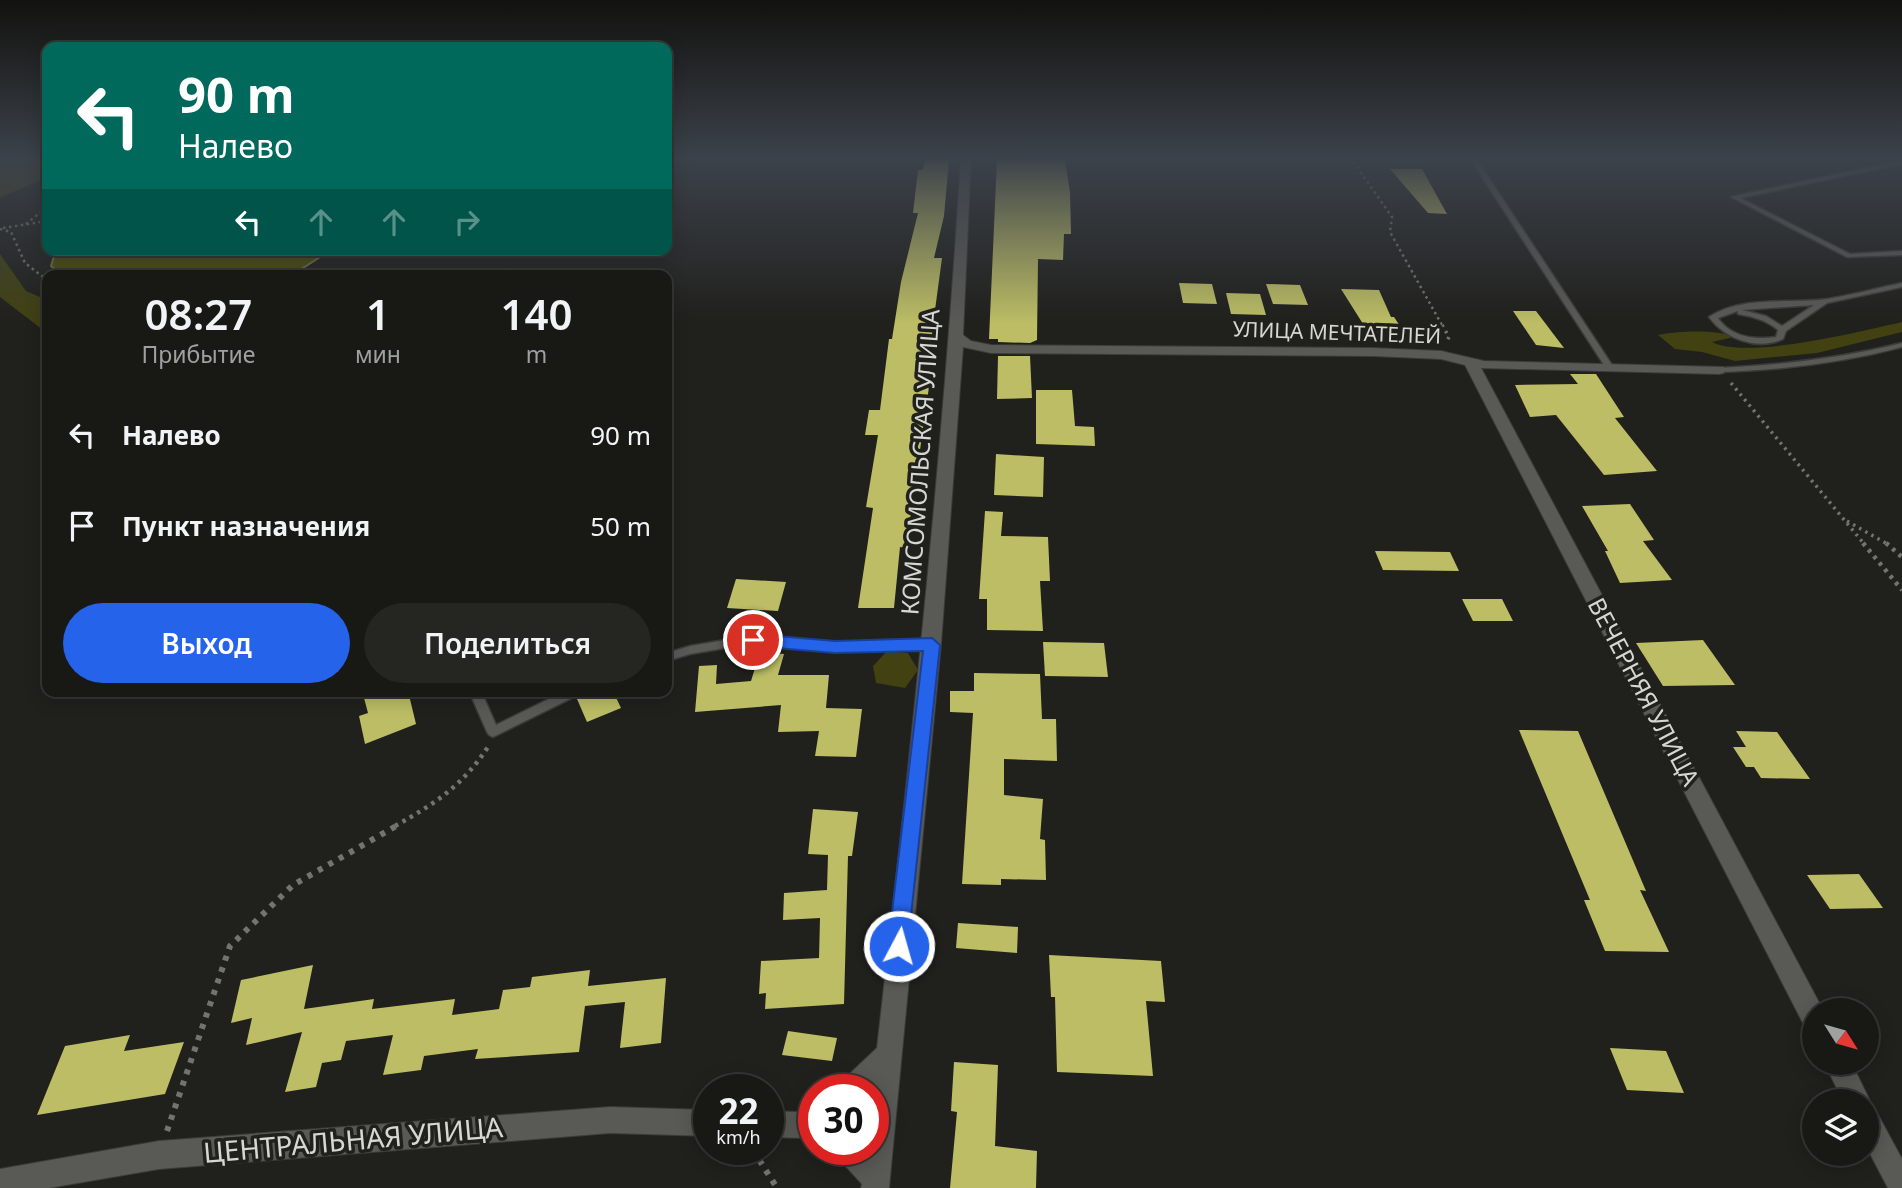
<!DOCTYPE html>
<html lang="ru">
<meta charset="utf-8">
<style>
body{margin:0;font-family:"Noto Sans",sans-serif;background:#252522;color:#f1f3f6;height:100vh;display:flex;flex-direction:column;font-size:26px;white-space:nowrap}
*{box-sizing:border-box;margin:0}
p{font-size:23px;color:#9fa0a0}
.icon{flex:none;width:38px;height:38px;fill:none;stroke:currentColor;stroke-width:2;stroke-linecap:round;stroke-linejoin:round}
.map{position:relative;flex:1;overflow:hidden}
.panel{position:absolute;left:42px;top:270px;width:630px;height:427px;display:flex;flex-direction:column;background:#181815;border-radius:14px;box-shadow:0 4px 18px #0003,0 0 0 2px #363734}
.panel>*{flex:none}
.hud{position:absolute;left:42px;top:42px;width:630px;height:214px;border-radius:14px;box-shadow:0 4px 18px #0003,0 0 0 2px #363734;background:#00695c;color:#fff;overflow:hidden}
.needle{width:46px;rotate:127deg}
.tools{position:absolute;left:1802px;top:998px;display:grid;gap:14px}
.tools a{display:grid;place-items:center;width:77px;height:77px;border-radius:50%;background:#181815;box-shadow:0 4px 18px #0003,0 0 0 2px #363734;font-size:35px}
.speed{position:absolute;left:693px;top:1074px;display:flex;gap:14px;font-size:35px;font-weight:700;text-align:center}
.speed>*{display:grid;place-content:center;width:91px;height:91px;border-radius:50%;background:#181815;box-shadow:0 4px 18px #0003,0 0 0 2px #363734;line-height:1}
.speed small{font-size:18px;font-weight:400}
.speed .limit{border:10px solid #d22;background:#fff;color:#111}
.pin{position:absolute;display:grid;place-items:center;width:60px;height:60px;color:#fff;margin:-30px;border:4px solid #fff;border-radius:50%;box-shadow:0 2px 7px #0007}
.me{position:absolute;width:77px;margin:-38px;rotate:6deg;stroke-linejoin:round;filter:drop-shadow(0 0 5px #0008)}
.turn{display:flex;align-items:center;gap:24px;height:147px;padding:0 21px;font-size:32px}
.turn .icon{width:91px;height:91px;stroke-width:2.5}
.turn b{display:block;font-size:49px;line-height:60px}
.lanes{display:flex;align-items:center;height:66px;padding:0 21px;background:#0003;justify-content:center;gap:35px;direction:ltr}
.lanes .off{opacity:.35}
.eta{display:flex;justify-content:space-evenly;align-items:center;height:119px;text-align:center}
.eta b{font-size:42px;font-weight:600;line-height:49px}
.cta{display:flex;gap:14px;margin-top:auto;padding:14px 21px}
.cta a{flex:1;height:80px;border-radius:42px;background:#2563eb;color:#fff;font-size:28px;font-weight:600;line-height:80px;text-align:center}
.cta a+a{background:#252522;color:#f1f3f6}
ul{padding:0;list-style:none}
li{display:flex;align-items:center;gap:21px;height:91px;padding:0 21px}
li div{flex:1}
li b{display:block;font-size:26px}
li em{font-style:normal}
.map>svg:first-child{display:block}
.green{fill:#414112}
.water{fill:#535306;stroke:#7a7a44;stroke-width:2}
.building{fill:#bcbd64}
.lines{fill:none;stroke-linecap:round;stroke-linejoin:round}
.service-casing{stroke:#3b3b38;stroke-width:3}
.minor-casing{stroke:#3b3b38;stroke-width:2}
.path-far3{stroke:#737370;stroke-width:2.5;stroke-dasharray:2.5 3.5;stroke-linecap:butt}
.path-far2{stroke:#737370;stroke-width:3.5;stroke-dasharray:2.5 4.5;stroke-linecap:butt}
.path-far1{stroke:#737370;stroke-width:4.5;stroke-dasharray:3.5 5;stroke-linecap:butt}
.path{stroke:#737370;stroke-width:6;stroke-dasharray:5 7;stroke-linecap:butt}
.service{fill:#595955;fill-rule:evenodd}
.minor{fill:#595955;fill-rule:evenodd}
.route{fill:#2563eb;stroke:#184099;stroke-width:2}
.labels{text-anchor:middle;stroke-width:7;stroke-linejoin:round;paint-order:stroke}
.far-street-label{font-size:21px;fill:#d6d6d3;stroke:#20201c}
.street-label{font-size:24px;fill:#d6d6d3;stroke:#20201c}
.near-street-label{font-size:28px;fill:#d6d6d3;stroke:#20201c}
</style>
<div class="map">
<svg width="1902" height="1188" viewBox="0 0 1902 1188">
<rect width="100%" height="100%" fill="#20201c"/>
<g class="green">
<polygon points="0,157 47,157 47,177 0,198"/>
<polygon points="0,254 26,291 47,300 47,333 0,297"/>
<path d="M1902,322V332L1817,353L1735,361L1702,352L1675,349L1658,335C1678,331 1717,329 1734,337L1712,342C1748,360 1861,331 1902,322Z"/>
<polygon points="887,651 908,653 918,670 905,688 876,683 873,666"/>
</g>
<polygon class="water" points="56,250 331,250 292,275 61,275 51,266"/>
<g class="building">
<polygon points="930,157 949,157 949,160 944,216 934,258 942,258 933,325 929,366 932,366 906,548 900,547 894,608 858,608 873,508 866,507 878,435 865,435 869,410 880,410 889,339 892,339 901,282 918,213 913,213 918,170 923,170 925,159"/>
<polygon points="997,159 1065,160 1070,192 1071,234 1064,234 1063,260 1038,259 1037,340 1030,343 998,342 998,339 989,339"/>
<polygon points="1390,169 1422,169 1447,214 1428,213"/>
<polygon points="1179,283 1212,284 1217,304 1183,303"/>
<polygon points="1266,284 1300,285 1308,305 1273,304"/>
<polygon points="1341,289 1379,290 1391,317 1394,317 1406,335 1370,335"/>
<polygon points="1226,293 1260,294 1266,315 1231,314"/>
<polygon points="1513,311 1536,311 1564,348 1536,345"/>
<polygon points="998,356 1030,356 1032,398 997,399"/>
<polygon points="1570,374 1596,374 1624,417 1615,418 1657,471 1604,475 1556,415 1530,417 1515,385 1578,384"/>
<polygon points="1036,390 1072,390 1075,426 1094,427 1095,446 1036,444"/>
<polygon points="996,454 1044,457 1043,497 994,495"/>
<polygon points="1630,504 1654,540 1643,541 1672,580 1620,583 1605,551 1608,551 1582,506"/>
<polygon points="985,511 1003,512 1001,536 1048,537 1050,581 1040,581 1043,631 987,630 987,599 979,599"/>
<polygon points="1375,551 1450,552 1459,571 1383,570"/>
<polygon points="736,579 786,582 778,611 727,608"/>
<polygon points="1462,599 1502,599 1513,621 1473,621"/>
<polygon points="1703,640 1735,685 1663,686 1636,643"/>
<polygon points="1043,642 1104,643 1108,677 1045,676"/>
<polygon points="760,652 784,654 778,675 829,675 826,708 862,709 856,757 815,756 819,731 778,732 781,705 695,712 699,666 717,665 716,684 751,681"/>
<polygon points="974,673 1040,674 1042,719 1056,719 1057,761 1004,759 1004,795 1043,799 1040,839 1045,840 1046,880 1001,879 1001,885 962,884 973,713 950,712 950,691 974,691"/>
<polygon points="382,691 408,691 416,724 365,744 359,716 368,713 364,698"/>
<polygon points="584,691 613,691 621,708 587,722 577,699"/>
<polygon points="1519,730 1578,731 1646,891 1640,890 1669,952 1605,951 1584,900 1590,900"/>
<polygon points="1736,731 1777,732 1810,779 1761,778 1754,767 1746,767 1733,747 1746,747"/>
<polygon points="813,809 858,812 852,856 848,856 844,1004 765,1009 766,993 759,994 761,961 819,958 820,918 783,920 784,893 827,890 828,855 808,854"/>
<polygon points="1859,874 1883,908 1830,909 1807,875"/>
<polygon points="958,923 1018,927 1017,953 956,948"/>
<polygon points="1049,955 1161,961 1165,1002 1146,1001 1153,1076 1057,1072 1055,997 1051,997"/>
<polygon points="313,965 304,1009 374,999 372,1009 455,999 452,1015 499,1009 503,990 530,987 532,977 590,970 588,986 666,978 661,1043 620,1048 625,1002 585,1006 579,1052 475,1059 478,1049 424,1056 421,1070 383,1075 393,1035 346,1041 341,1060 322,1063 316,1087 285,1092 302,1032 246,1045 252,1018 231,1023 241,980"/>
<polygon points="788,1031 837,1038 832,1061 782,1055"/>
<polygon points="130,1035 124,1051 184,1042 165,1094 37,1115 65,1046"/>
<polygon points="1610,1048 1666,1051 1684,1093 1627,1090"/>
<polygon points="954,1062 998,1065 995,1146 1037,1151 1036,1188 950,1188 957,1112 951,1111"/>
</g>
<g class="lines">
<defs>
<g id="service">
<polygon points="1469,157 1475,157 1614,368 1613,370 1607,370 1606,368"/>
<polygon points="1902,160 1902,164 1740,198 1850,254 1902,251 1902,255 1847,257 1731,197"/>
<path d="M1902,283V287L1827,303L1786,331L1783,339C1758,351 1725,339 1709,317C1742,295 1790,304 1827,299C1852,295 1877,288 1902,283ZM1814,305L1782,326L1766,316L1742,310ZM1738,311V314C1754,317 1766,320 1778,330L1776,337C1754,340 1731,337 1718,318Z"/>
<path d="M1902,343V347C1842,363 1781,370 1719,372L1715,370L1719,368C1781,365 1842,358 1902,343Z"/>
<polygon points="731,639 769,639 846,643 932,640 936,641 938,644 936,647 932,648 846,651 769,647 731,647 690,654 667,661 667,653 690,646"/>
<polygon points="469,691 481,691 496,725 565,691 582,691 580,694 493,737 489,735 487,732"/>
</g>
<g id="minor">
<path d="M961,157H971L963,335L971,341L991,345L1373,348L1441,351L1484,361L1724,367V373L1719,374L1481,368L1823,1010H1815V1032L1806,1029L1465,365L1441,359L1373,356L991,353L963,347L941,644L889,1188H861L862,1184L840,1160L836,1150H873V1087L870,1090H838L842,1081L877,1048C911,751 943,455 961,157Z"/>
<polygon points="1824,1062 1851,1062 1870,1101 1868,1107 1876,1111 1902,1159 1902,1188 1888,1188 1867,1148 1867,1101 1843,1101"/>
<polygon points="814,1104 814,1133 802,1138 768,1137 768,1111 799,1112"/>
<polygon points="610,1107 709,1110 709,1136 610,1133 159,1169 49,1188 0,1188 0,1169 159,1141"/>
</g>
</defs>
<use href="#service" class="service-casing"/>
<use href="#minor" class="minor-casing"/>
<g class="path-far3">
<polyline points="1350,157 1392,217 1390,232 1443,327"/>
<polyline points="26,224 47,207"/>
<polyline points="3,228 47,221"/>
<polyline points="0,229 11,232 25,263 47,280"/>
</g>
<g class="path-far2">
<polyline points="1442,325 1449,337 1447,341"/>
<polyline points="1731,383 1865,545"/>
<polyline points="1847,521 1889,545"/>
</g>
<g class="path-far1">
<polyline points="1863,543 1902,590"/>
<polyline points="1886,543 1902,557"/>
<path d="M395,826C436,803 462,786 488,747"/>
</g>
<g class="path">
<polyline points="167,1131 230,946 293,885 398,825"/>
<polyline points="753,1150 777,1188"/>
</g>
<use href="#service" class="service"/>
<use href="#minor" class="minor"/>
</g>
<linearGradient id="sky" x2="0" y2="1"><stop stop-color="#12120f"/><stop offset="0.49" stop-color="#3c424b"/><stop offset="1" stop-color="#3c424b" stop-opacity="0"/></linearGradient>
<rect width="1902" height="323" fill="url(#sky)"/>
<polygon class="route" points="753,634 835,641 932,638 940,645 907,953 899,956 891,953 888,946 923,651 835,653 753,646 744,640"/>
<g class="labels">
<g class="far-street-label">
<text transform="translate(1337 333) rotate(2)" y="7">УЛИЦА МЕЧТАТЕЛЕЙ</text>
</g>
<g class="street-label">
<text transform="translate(921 462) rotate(-86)" y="8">КОМСОМОЛЬСКАЯ УЛИЦА</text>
<text transform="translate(1643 692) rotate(62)" y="8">ВЕЧЕРНЯЯ УЛИЦА</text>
</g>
<g class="near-street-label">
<text transform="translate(353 1140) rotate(-5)" y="10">ЦЕНТРАЛЬНАЯ УЛИЦА</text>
</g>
</g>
</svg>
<div class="tools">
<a><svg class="needle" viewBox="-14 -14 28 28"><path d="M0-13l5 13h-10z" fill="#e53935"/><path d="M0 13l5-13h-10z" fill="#9fa0a0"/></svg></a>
<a><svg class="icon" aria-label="layers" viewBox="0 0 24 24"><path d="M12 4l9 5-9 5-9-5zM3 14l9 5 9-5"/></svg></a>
</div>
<div class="speed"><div>22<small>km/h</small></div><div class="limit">30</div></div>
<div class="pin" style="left:753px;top:640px;background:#d93025"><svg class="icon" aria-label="arrive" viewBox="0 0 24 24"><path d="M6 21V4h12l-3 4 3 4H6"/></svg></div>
<svg class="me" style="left:899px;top:946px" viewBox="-20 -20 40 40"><circle r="17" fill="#2563eb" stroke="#fff" stroke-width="3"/><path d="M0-11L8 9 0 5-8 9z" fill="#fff"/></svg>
<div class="hud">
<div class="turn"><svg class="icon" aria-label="left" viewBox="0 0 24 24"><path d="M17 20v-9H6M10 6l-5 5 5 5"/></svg><div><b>90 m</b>Налево</div></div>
<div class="lanes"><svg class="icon" aria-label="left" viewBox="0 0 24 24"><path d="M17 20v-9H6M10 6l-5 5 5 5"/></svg><svg class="icon off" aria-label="ahead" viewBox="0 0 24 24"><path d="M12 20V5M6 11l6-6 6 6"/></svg><svg class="icon off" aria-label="ahead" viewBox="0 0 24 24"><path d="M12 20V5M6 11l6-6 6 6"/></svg><svg class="icon off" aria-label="right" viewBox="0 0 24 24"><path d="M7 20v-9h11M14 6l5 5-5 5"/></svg></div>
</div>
<section class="panel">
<div class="eta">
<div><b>08:27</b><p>Прибытие</p></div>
<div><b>1</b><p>мин</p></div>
<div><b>140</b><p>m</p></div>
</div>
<ul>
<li><svg class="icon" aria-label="left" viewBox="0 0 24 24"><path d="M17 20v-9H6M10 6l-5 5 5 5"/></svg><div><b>Налево</b></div><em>90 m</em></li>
<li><svg class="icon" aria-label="arrive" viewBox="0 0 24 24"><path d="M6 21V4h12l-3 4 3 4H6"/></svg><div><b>Пункт назначения</b></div><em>50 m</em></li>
</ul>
<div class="cta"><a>Выход</a><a>Поделиться</a></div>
</section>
</div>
